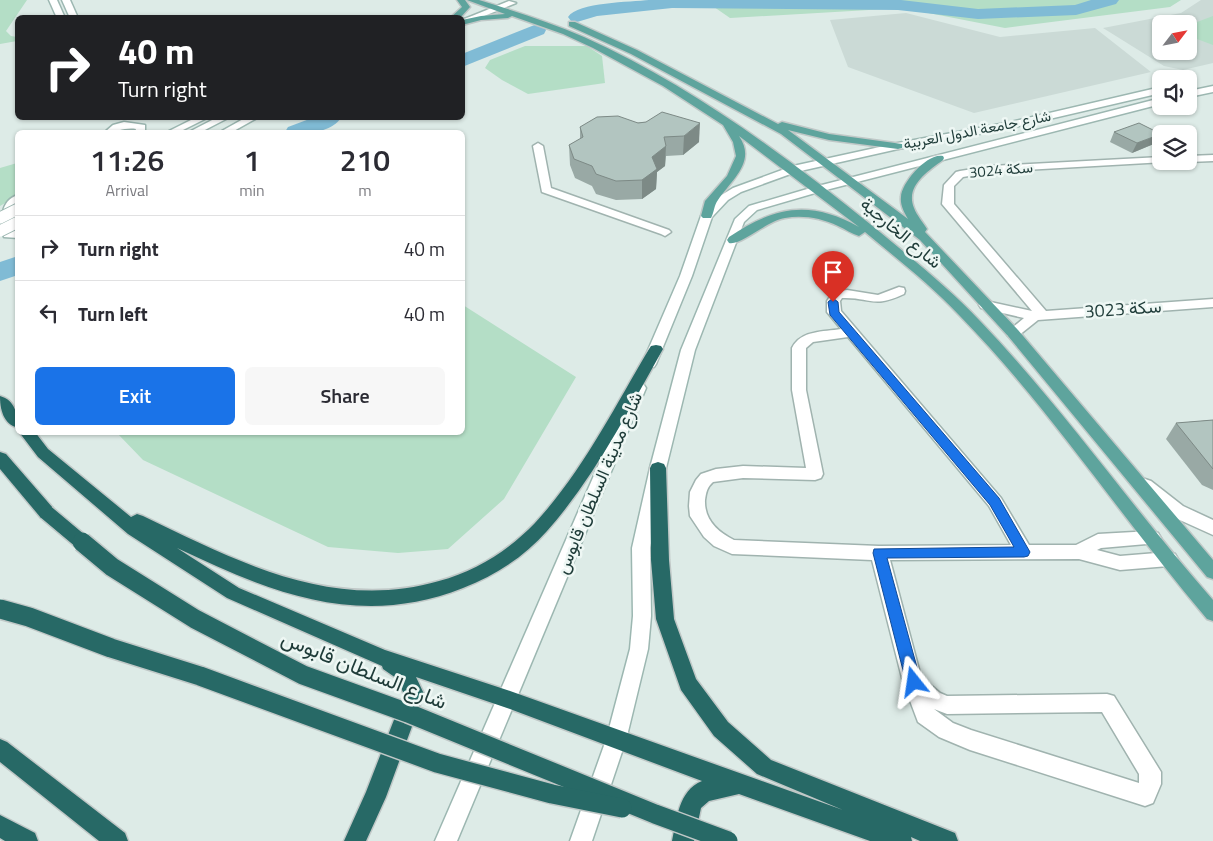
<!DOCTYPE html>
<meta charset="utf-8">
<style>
body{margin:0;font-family:"Titillium Web",Vazirmatn,sans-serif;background:#f7f7f7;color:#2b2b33;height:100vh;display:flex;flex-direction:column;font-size:19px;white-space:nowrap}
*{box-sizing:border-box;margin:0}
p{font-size:16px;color:#7c7c81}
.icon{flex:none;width:28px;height:28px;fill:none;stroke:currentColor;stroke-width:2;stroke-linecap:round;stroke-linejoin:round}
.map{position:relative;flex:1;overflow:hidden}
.panel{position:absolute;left:15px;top:130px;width:450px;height:305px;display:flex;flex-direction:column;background:#fff;border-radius:8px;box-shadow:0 1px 4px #0004}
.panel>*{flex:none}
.guide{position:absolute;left:15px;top:15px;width:450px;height:105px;border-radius:8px;box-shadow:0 1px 4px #0004;background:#202124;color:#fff;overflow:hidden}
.needle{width:32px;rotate:58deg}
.tools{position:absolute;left:1152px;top:15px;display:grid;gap:10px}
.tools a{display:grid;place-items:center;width:45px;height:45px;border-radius:8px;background:#fff;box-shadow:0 1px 4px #0004;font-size:25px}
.pin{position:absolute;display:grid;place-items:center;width:42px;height:42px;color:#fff;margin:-51px -21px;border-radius:50% 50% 50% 0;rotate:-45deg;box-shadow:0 0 5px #0007}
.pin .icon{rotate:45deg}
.me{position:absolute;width:55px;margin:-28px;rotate:345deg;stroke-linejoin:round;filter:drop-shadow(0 0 4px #0008)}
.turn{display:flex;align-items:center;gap:18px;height:105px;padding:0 20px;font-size:22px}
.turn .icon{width:65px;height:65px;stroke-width:2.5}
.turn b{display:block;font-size:35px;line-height:42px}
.eta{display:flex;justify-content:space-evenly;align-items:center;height:85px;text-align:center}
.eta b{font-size:30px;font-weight:600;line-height:35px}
.primary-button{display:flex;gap:10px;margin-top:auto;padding:10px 20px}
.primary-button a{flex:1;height:58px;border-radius:8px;background:#1a73e8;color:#fff;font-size:20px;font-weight:600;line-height:58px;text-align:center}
.primary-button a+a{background:#f7f7f7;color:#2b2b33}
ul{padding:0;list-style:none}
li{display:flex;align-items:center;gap:15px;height:65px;padding:0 20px;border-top:1px solid #e1e1e2}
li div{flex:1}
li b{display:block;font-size:19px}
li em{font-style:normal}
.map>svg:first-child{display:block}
.built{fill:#cbdad6;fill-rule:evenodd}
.green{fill:#b4dec6}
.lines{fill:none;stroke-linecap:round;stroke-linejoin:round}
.river{fill:#80bbd5;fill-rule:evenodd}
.street-casing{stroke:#a0b3af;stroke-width:3}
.secondary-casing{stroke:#9cb7b1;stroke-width:3}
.primary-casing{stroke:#c0c8c7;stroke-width:3}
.highway-casing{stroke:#c0c8c7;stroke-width:3}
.street{fill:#fff;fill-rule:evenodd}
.secondary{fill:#fff;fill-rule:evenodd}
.primary{fill:#5ea49d;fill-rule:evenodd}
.highway{fill:#276966;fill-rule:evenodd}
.secondary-bridge-casing{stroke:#9cb7b1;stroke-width:13;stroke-linecap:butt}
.highway-bridge-far1-casing{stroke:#c0c8c7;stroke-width:18;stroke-linecap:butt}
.highway-bridge-casing{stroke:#c0c8c7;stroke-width:22;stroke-linecap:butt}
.secondary-bridge{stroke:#fff;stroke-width:11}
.highway-bridge-far1{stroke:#276966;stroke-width:15}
.highway-bridge{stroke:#276966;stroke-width:19}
.wall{fill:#99a9a5}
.shaded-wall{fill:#7d8a86}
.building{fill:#b2c5c0;stroke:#7d8a86}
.route{fill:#1a73e8;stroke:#114b97}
.labels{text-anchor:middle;stroke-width:5;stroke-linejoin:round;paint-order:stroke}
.far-street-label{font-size:15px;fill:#1e3b38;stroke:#eef7f4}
.street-label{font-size:18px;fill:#1e3b38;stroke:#eef7f4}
.near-street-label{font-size:21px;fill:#1e3b38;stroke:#eef7f4}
</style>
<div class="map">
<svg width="1213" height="841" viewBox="0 0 1213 841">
<rect width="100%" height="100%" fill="#ddebe7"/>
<g class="built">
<path d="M1201,0H1213V63L1183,70L1164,66L1103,28L1181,13ZM1161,24H1189V51H1161Z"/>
<polygon points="906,13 1000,37 1095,28 1151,72 974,113 848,67 830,20"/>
</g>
<g class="green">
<polygon points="0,0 27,0 6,31 11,36 17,37 17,41 0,44"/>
<polygon points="704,0 1181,0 1170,7 1005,28 903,8 730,18"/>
<polygon points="1213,16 1213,45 1189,36 1189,25"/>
<polygon points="525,46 587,46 602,56 605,83 528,94 502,80 485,68 490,60"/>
<polygon points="17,163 17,196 0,206 0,168"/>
<polygon points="463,305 576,377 504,499 448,549 398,553 328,547 143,460 117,433 462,432"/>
</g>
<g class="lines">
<g class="river">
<path d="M649,0H901L978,9L1075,5L1091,0H1119L1116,4L1076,15L978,19L898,10L672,8L597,16L577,22L571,21L568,17C578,2 631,2 649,0Z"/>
<polygon points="537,24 544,26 546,30 544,34 462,67 462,54"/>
<path d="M312,118H341C330,134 302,134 285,132L288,127Z"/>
<polygon points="18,256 18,275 0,281 0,262"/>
</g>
<defs>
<g id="street">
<polygon points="538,143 543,146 551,188 669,230 671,232 665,236 661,234 542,192 533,146"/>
<polygon points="1213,155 1213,161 1189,162 1185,161 1189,161 1189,156"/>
<polygon points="1161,157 1161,161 1165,162 992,172 963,177 954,186 954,204 1046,311 1213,299 1213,307 1038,320 1018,336 1008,336 1006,333 1024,318 981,308 979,305 981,302 986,301 1032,311 942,204 944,185 956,172 960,171 992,166"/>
<path d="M899,287L904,288L905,291L904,294C872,309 871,297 842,298L840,301L841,311L1001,498L1029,545H1076L1098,534L1152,531L1158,533L1161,538L1158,543L1101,548L1097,550L1120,556L1169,552L1175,554L1178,559L1175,564L1169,566L1120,570L1079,559L890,560L921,677L940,693L947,696L1107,694L1114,696L1161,772V784L1153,803L1145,806L970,750L939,737L918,722L903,682L872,560L732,554L714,546L704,537L690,516L689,506L690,492L696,480L701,474L716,469L743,466L806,468L792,390V348C801,330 823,332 841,329L827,312V301L833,292L847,290L878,295ZM848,337L989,506L1011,545L879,546L734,540C718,532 704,520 705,500C706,493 707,487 713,482L743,478L815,480L821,478L823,474L806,390V348L813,342ZM934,709L947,714L1102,712L1139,774V783L971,730L953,723Z"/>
<polygon points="1145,479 1151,481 1183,506 1213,520 1213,535 1171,516 1139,489 1137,485 1139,481"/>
</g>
<g id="secondary">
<polygon points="49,0 57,0 65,18 57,18"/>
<polygon points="62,0 70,0 78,18 70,18"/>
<polygon points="509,1 516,3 462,25 462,20"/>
<polygon points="1213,86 1213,92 1189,97 1189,91"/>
<polygon points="1161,87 1161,93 1011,128 898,149 796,172 741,192 728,200 712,217 692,276 656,364 654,367 644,367 642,364 680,276 701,216 720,196 733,188 793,166 898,143 1011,122"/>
<polygon points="1161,98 1161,104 822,191 757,210 744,222 695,350 666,468 650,548 651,616 648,649 626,740 592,841 570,841 606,740 630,649 633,616 632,548 650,468 681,350 735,219 749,206 814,187"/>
<polygon points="195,118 207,118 179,132 167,132"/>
<polygon points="216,118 228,118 201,132 189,132"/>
<polygon points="245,118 257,118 232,132 220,132"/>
<path d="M124,122L145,125V132H135L136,129C124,127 116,133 105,132L113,125Z"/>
<path d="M18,195V203C9,211 8,220 12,231H18V238L4,237C0,222 0,200 18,195Z"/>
<polygon points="639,383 644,385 646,388 457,841 435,841 632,388 634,385"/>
</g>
<g id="primary">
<polygon points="457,0 465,0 470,7 460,18 450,18 462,7"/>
<path d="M467,0H479C514,11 550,22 584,37C689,84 786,156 875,228C911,258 948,287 980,321C1064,409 1133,509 1213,600V621L1207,619C1122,519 1050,408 959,315C930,284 897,259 865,232L859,236C852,234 845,229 838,226C821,218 803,215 785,218C768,220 741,246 729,243L727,240L729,237C774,207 809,199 859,227L739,136C757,162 731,180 718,200C714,205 714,213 711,218H703L701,216L705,201L727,176L736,156L733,142L723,125L663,86L593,48L563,34L512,16L508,18L481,20L462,25V20L481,16L505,14Z"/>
<path d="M569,22H575L637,50L778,124L782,122L829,134L902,144L903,146L902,148L898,149L829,140L788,130L908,219C904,212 900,205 901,197C901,183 928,152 943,156L944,158L943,160C927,172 905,186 914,208C917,216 923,222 927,229L925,232L1018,330L1213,560V579L1207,577L1008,336L920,240L781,134L631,54L569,26Z"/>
</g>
<g id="highway">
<path d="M656,345L661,346L663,349C628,411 595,477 547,531C524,557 496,575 463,588C359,629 272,593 177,548L239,588L385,650L507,690L843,810L757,774L714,736L681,690L656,619L651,560L650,468L652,464L658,462L664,464L666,468L669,560L674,619L696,679L728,722L771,760L955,833L958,841H920L911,837L912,841H870L739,794L709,801L701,808L694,841H672C677,819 678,791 702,781L507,708L416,677L424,694L386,797L366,841H344L366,792L404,694L396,678L383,669L382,666L227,598L128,534L38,457L19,432H35L48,449L131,517L137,514L143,516C237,561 332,612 439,581C476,571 508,551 535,523C582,472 614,408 649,349L651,346Z"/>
<path d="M0,396C15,400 18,415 18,428C3,424 0,409 0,396Z"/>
<polygon points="0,452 6,454 53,508 55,513 53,518 47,519 41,518 0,469"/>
<polygon points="0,739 7,742 125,833 128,841 99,841 0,762"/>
<polygon points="0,815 35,833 38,841 5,841 0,838"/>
</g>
</defs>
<use href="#street" class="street-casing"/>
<use href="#secondary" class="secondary-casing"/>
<use href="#primary" class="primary-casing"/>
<use href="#highway" class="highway-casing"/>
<use href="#street" class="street"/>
<use href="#secondary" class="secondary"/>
<use href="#primary" class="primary"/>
<use href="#highway" class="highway"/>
<defs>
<g id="secondary-bridge">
<polyline points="0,218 18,209"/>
<polyline points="0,231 18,222"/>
</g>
<polyline id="highway-bridge-far1" points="47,513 84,544"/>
<g id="highway-bridge">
<polyline points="82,542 112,567 195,619 303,675 408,713 655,814 728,841"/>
<polyline points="0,609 29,617 111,648 200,676 437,763 552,794 622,808"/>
</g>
</defs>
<use href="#secondary-bridge" class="secondary-bridge-casing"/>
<use href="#highway-bridge-far1" class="highway-bridge-far1-casing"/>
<use href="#highway-bridge" class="highway-bridge-casing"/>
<use href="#secondary-bridge" class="secondary-bridge"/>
<use href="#highway-bridge-far1" class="highway-bridge-far1"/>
<use href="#highway-bridge" class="highway-bridge"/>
</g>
<g class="wall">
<polygon points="646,122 699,142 683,155 666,156 665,166 657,172 656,189 642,199 616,200 596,194 592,186 575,178 570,165 569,145 580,139 580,127"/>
<polygon points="1114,132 1156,143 1132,153 1110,142"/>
<polygon points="1213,420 1213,490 1202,485 1166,439 1176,423"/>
</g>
<g class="shaded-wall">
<polygon points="700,123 699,142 683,155 684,136"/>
<polygon points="1161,134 1156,143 1132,153 1137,143"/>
<polygon points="666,146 665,166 657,172 656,189 642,199 642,180 652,157"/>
</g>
<g class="building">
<polygon points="662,112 700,123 684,136 664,137 666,146 652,157 657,169 642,180 616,181 596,174 592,166 574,159 569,145 583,137 580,127 597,117 618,116 638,123 646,122"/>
<polygon points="1139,123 1161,134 1137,143 1114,132"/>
<polygon points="1213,420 1213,469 1176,423"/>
</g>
<polygon class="route" points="833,298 838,302 839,312 999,498 1030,552 1028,556 1024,557 887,558 921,682 919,687 914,689 908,687 906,682 873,553 874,549 1014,547 990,505 830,315 828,302"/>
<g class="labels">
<g class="far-street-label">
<text transform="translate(977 130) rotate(-11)" y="5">شارع جامعة الدول العربية</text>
<text transform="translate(1001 170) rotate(-5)" y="5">سكة 3024</text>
</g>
<g class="street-label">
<text transform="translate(901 233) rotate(40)" y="6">شارع الخارجية</text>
<text transform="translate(1123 309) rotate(-4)" y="6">سكة 3023</text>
<text transform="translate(599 483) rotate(-67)" y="6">شارع مدينة السلطان قابوس</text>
</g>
<g class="near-street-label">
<text transform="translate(364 670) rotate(22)" y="7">شارع السلطان قابوس</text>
</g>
</g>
</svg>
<div class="tools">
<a><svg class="needle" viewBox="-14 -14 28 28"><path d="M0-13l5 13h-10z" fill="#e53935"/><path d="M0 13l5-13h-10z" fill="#7c7c81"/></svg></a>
<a><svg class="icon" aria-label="sound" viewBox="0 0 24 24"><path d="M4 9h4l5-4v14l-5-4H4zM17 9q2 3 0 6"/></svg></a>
<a><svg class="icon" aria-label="layers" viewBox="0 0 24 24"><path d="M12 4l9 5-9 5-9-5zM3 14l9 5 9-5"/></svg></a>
</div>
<div class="pin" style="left:833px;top:302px;background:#d93025"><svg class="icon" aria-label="arrive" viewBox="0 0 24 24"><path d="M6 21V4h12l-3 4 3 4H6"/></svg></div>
<svg class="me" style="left:914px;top:682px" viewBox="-20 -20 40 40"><path d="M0-17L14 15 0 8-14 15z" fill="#1a73e8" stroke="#fff" stroke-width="4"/></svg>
<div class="guide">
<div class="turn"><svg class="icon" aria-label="right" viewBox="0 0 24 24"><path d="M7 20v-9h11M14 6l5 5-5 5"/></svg><div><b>40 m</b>Turn right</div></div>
</div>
<section class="panel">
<div class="eta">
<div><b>11:26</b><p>Arrival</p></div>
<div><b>1</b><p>min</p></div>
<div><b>210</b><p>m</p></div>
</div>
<ul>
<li><svg class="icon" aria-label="right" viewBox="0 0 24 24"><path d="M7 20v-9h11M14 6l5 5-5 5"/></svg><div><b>Turn right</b></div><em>40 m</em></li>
<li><svg class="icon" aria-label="left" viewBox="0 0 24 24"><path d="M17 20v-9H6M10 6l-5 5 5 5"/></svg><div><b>Turn left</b></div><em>40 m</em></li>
</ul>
<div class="primary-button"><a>Exit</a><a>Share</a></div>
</section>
</div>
